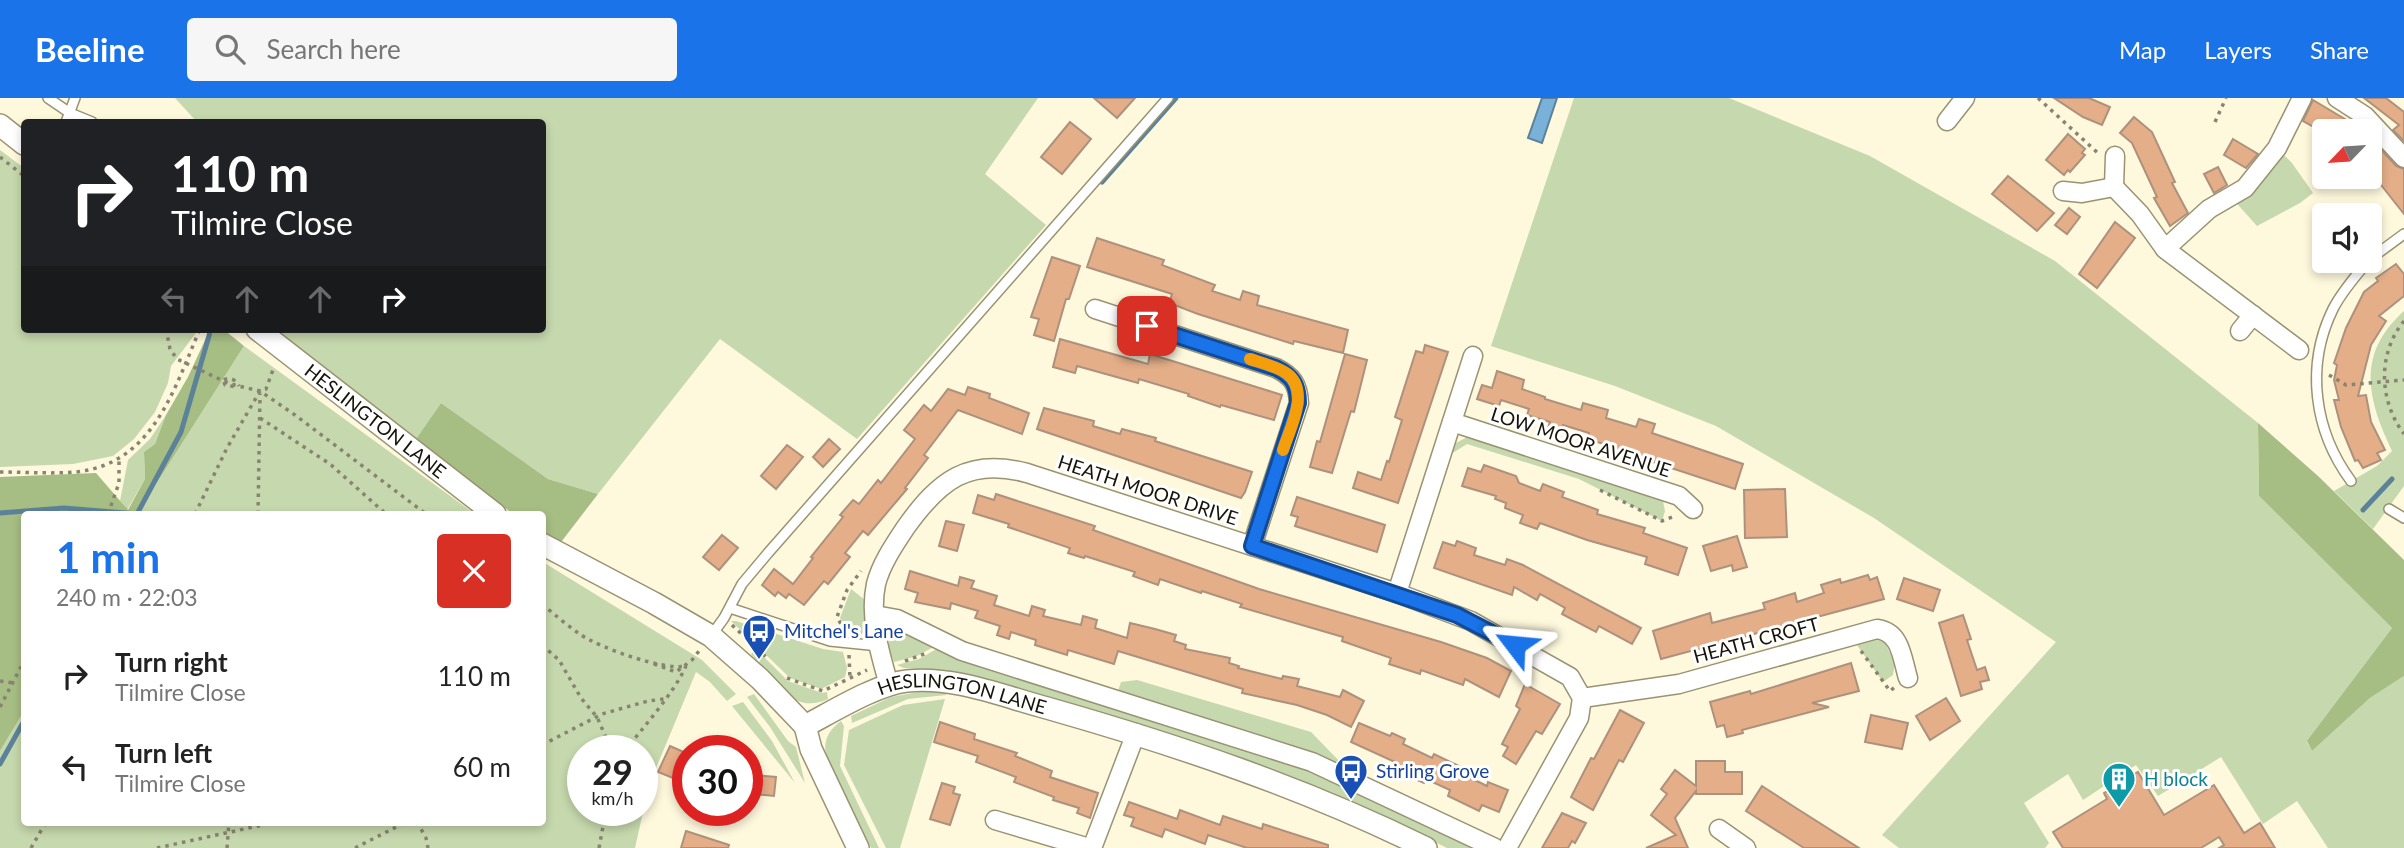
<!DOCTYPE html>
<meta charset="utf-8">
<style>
body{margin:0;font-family:Lato,sans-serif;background:#f6f6f6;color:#222;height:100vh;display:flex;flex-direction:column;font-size:26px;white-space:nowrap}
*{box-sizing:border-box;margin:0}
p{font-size:23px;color:#767676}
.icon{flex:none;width:38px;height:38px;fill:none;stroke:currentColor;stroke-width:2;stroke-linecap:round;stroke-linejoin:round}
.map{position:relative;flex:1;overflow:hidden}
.details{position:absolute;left:21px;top:413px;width:525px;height:315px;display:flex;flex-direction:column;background:#fff;border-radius:7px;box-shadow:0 4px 10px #0003}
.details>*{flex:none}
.top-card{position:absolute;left:21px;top:21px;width:525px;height:214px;border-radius:7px;box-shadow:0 4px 10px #0003;background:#202124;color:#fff;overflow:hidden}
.needle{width:46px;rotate:245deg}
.tools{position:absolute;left:2312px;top:21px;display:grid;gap:14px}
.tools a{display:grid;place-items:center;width:70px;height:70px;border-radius:7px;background:#fff;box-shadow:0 4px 10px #0003;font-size:35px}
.speed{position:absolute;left:567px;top:637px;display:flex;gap:14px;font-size:35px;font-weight:700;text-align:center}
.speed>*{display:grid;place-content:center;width:91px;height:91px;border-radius:50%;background:#fff;box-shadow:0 4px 10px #0003;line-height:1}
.speed small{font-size:18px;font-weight:400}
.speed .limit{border:10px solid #d22;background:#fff;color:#111}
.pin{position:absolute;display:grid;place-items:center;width:60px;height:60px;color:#fff;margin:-30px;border-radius:14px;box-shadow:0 4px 10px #0006}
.me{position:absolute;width:77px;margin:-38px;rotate:299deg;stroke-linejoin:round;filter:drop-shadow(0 0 5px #0008)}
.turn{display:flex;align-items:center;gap:24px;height:147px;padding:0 35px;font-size:32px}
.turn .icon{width:91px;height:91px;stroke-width:2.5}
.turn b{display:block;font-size:49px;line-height:60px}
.lanes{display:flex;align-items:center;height:66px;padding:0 35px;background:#0003;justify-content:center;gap:35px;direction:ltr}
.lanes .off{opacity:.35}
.round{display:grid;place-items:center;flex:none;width:74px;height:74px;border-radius:7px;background:#f6f6f6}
.headline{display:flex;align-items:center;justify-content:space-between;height:119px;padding:0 35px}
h1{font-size:42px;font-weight:700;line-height:52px;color:#1a73e8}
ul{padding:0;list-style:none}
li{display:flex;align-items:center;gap:21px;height:91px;padding:0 35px}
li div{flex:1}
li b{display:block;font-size:26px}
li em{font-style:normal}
header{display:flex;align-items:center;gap:42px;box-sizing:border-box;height:98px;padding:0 35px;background:#1a73e8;color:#fff}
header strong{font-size:33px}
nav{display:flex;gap:38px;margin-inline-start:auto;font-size:24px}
.search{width:490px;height:63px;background:#f6f6f6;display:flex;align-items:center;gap:18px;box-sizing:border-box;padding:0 24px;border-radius:7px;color:#767676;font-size:26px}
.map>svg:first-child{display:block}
.green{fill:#c6d8ad;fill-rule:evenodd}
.forest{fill:#a6bd84}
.water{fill:#7ab1d8;stroke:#5c829a;stroke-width:2}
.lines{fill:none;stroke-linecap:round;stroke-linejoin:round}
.stream{stroke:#5c829a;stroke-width:5}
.building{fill:#e3ae88;stroke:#ae917d;stroke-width:2}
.service-casing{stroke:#9a9373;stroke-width:12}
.minor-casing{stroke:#9a9373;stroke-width:21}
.tertiary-casing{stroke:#9a9373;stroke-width:24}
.path{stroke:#888471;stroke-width:3.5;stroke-dasharray:3.5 5;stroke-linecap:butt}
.service{stroke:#fff;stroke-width:9}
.minor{stroke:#fff;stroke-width:18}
.tertiary{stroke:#fff;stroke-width:21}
.route-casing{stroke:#114b97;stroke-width:18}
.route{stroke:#1a73e8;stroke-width:12}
.slow{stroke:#f59e0b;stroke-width:12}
.labels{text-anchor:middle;stroke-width:6;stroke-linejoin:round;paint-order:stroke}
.street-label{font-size:19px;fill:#161408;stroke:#fff}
.transit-label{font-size:19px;fill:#164399;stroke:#fff;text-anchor:start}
.culture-label{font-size:19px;fill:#0d838f;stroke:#fff;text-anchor:start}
</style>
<header>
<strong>Beeline</strong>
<div class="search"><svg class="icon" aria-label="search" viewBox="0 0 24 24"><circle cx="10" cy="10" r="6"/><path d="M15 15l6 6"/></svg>Search here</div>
<nav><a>Map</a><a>Layers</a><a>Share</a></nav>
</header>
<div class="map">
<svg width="2404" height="750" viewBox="0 0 2404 750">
<rect width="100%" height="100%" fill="#fef8dd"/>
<g class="green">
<polygon points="175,0 1038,0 985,76 1046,127 857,341 720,241 598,396 548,381 441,305 416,341 272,231 542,231 542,24 197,24"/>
<polygon points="1574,0 1729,0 1870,58 2055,163 2258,325 2259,398 2392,530 2307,644 2312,653 2370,600 2404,578 2404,750 2328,750 2297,703 2263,726 2221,659 2158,698 2136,667 2083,702 2068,676 2024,705 2049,745 2045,750 1899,750 1882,737 2056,544 1874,420 1716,328 1615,288 1491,248"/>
<polygon points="2277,50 2292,65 2313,95 2300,105 2257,128 2231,99"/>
<polygon points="0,52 24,70 24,231 199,231 171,268 168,285 155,314 134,341 113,358 73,366 0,369"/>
<path d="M2404,213V388L2373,431L2334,393L2377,368L2392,353C2367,301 2356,256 2404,213Z"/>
<polygon points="244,248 475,416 137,416"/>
<polygon points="166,317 155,346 144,354 145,381 127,412 120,403 128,362 150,341"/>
<polygon points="1471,337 1646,395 1663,403 1665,413 1662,423 1579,381 1467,346 1451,356 1454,346"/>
<path d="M543,464L702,562L736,596L727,603L710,584L696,574L649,687L635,750H0V653L24,613V724H542ZM583,653H642V712H583Z"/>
<polygon points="851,491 865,502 868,521 867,533 860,537 852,538 840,520"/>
<polygon points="731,523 736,523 823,551 843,554 847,570 845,579 821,591 790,580"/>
<path d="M902,531L937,547L917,558L894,564C888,549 884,538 902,531Z"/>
<polygon points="1872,539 1882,539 1895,565 1893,577 1883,584 1857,547"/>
<polygon points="940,549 1302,665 1479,750 1447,750 1393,723 973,579 947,573 904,570 897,567 919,561"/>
<path d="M756,551L788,583L822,595L827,594L828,601C791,618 773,580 751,556Z"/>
<polygon points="1137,582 1311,634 1344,668 1290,648 1118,593 1121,584"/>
<polygon points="924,593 947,593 946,597 908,601 852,625 851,618 891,599"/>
<polygon points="754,596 788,643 796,649 805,685 770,629 747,599"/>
<polygon points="945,601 900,750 886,750 844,667 849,632 903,607"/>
<polygon points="743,604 772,643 795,685 732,608"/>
<path d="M841,623L844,628L840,668L879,750H871L826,657C823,642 829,632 841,623Z"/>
</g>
<g class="forest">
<polygon points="219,231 223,231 244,248 137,416 24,416 24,613 0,653 0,379 96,375 128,412 145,381 144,354 155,346 166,317 188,279 206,240"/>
<polygon points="441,305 548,381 598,396 558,448 543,437 542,416 513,416 416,341"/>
<polygon points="2258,325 2318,378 2404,462 2404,578 2370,600 2312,653 2307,643 2392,530 2259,398"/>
</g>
<polygon class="water" points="1542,0 1557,0 1542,45 1528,40"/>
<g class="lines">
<g class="stream">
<polyline points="1102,84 1176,0"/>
<polyline points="2363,412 2392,381"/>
<polyline points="0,415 64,410 137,416"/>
<polyline points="137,416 181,334 211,231"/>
<polyline points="0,666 24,623"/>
</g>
</g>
<g class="building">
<polygon points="1094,0 1135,0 1117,20"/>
<polygon points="2054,0 2089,0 2110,9 2102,27 2083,19"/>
<polygon points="2364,0 2386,0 2404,14 2404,43 2393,32 2399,27"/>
<polygon points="2313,2 2360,30 2364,33 2321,33 2303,23"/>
<polygon points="2134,19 2152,34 2175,84 2172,85 2188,115 2170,128 2154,100 2157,99 2132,45 2120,35"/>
<polygon points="1070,24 1091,41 1062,76 1041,59"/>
<polygon points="2068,36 2085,51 2082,55 2085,57 2070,74 2068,72 2064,77 2046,62"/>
<polygon points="2233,41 2258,56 2246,70 2224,57"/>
<polygon points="2376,46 2396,68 2404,71 2404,116 2370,73 2370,52"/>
<polygon points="2218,69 2227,87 2214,95 2204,76"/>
<polygon points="2008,78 2054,115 2037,133 1992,96"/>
<polygon points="2069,110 2080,119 2067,136 2055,127"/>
<polygon points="2115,124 2135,140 2097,190 2079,176"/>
<polygon points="1097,140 1164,162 1162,167 1215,187 1212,193 1240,202 1243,193 1259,198 1257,207 1348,232 1343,255 1294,243 1293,246 1198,216 1169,205 1172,196 1087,169"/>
<polygon points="1052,159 1080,168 1069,201 1066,201 1054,243 1034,237 1039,221 1031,219"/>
<polygon points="2396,166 2404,176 2404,198 2379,218 2386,223 2371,247 2358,298 2366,297 2371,324 2385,352 2377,355 2381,362 2363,370 2358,362 2355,363 2341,329 2334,302 2339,302 2334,282 2337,267 2334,265 2346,230 2364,194 2378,183 2376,180"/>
<polygon points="1060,241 1148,266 1150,256 1282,297 1274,322 1221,307 1220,309 1188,298 1189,296 1139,281 1138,285 1077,268 1075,275 1053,269"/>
<polygon points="1425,247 1448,254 1398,405 1353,390 1358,374 1381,382 1387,363 1389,364 1402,322 1395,319 1416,253 1423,255"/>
<polygon points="1345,256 1367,262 1354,314 1351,313 1332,375 1310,369 1317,343 1320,344"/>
<polygon points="1497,273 1524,282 1522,291 1545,299 1545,301 1581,312 1583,305 1608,312 1606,320 1636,329 1639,321 1655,326 1652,335 1743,366 1735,391 1610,350 1611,348 1587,341 1589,335 1563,327 1561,334 1548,330 1550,324 1527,317 1529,311 1501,302 1499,308 1477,301 1482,287 1492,290"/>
<polygon points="968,289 990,296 989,300 1029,315 1022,336 958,312 924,357 928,360 905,390 907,391 868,437 863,433 845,455 850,459 828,486 824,483 804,507 789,496 786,500 778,494 775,498 762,487 774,471 793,486 813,460 811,459 843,419 840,417 853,402 859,406 878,382 881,385 915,341 904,332 924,307 931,313 948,291 965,297"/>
<polygon points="1044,310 1094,323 1093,328 1120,336 1122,331 1156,340 1155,343 1252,374 1245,394 1241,400 1037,331"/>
<polygon points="829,341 840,351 823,369 813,359"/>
<polygon points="787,347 803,359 776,391 761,378"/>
<polygon points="1484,367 1516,378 1519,385 1540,393 1543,386 1564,394 1562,399 1598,412 1597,416 1645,430 1643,435 1687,450 1678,477 1645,466 1647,459 1587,442 1540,425 1537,431 1520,425 1523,417 1505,410 1506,405 1495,401 1496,398 1462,388 1468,370 1481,374"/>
<polygon points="1785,391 1787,439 1745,440 1744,392"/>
<polygon points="996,396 1095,428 1093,432 1259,491 1441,544 1487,560 1511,573 1499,599 1465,581 1463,587 1421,572 1420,576 1389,566 1391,560 1342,543 1343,539 1240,509 1242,506 1202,493 1201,495 1160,481 1158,487 1133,478 1135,474 1085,458 1084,460 1068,455 1070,450 1008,429 1009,426 973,415 978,397 994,402"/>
<polygon points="1297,399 1385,427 1377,454 1295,428 1298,419 1291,417"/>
<polygon points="946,423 964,427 957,453 939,448"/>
<polygon points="722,437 738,450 719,472 703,459"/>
<polygon points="1737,438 1747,469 1733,473 1732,467 1711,473 1703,448"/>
<polygon points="1457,443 1476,450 1474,457 1505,467 1507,461 1523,467 1641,530 1632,546 1599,528 1596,534 1562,516 1565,510 1540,496 1537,502 1514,489 1512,497 1434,470 1443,444 1455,448"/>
<polygon points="910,473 958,488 960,479 974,483 971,490 997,498 994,507 1029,518 1032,508 1045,512 1043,518 1081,527 1083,518 1097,522 1095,530 1127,540 1130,525 1155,531 1176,537 1174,543 1186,547 1185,551 1230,560 1229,565 1239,568 1238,570 1282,581 1283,578 1299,581 1297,588 1340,599 1343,592 1364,603 1351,629 1327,617 1297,607 1242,595 1243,591 1118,553 1114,566 1068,552 1067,557 1035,547 1036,542 1011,534 1009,541 997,537 1000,528 975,520 978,513 951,505 950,511 915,504 918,495 905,491"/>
<polygon points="1868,477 1870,482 1877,479 1884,501 1661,561 1653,533 1710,515 1712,525 1765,511 1763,505 1795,495 1797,504 1824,495 1821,487 1840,481 1841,485"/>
<polygon points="1904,480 1940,492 1933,513 1897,501"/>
<polygon points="1963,517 1971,541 1967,542 1977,572 1985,569 1989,582 1980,584 1982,591 1961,598 1939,525"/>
<polygon points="1851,565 1859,593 1812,605 1829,609 1742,632 1743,635 1727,639 1724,627 1717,629 1710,604 1750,593 1751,596"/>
<polygon points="1525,586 1560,606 1542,636 1536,633 1516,666 1503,658 1508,649 1502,646 1520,611 1516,608"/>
<polygon points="1946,600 1960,623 1930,642 1916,618"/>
<polygon points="1620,612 1644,625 1623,664 1619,662 1593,712 1571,699 1591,660 1594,661"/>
<polygon points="1871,617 1908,625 1902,651 1865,644"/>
<polygon points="940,624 975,636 974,641 1017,655 1015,658 1052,673 1050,679 1098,695 1090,720 1077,715 1079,710 1053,702 1054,699 1014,684 1016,679 976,664 978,658 934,644"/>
<polygon points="1359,625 1390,638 1392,635 1405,641 1403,646 1432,660 1434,656 1465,671 1462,676 1487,688 1488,684 1508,692 1499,714 1482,707 1479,713 1448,698 1450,692 1426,681 1424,685 1392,671 1395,664 1351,644"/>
<polygon points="670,648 688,656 688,686 658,674"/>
<polygon points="1696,663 1725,663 1725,674 1742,674 1742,696 1696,696 1696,693 1675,720 1688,750 1646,750 1676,737 1651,717 1667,696 1661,691 1675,672 1696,688"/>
<polygon points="2138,674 2164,717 2214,687 2244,735 2260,725 2275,750 2219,750 2224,747 2219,739 2201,750 2063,750 2053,734 2107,701 2104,695"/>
<polygon points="755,677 776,679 774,698 753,696"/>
<polygon points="942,685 955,689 953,695 960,697 950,727 930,721"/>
<polygon points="1762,688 1796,710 1859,750 1804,750 1746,713"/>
<polygon points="1129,704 1177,721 1180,712 1220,727 1223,718 1262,731 1263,726 1328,747 1328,750 1247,750 1208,737 1205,746 1165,731 1162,739 1131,728 1134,720 1124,717"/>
<polygon points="1562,715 1586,725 1575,745 1572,743 1568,750 1542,750"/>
<polygon points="686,733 729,747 728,750 681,750"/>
</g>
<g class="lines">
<defs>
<g id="service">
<polyline points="48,0 70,15 92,24"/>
<polyline points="66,24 75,0"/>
<polyline points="2370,161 2404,136"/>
<path d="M2351,383C2314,333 2305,268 2333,211C2342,193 2356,178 2368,163"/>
<polyline points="2389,411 2404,420"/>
<polyline points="730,510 830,543 879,548"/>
<polyline points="711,538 724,520 742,486 768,455 1168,0"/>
</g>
<g id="minor">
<polyline points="2337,0 2365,18 2404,60"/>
<polyline points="1947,23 1965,0"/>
<polyline points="2114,89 2115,58"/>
<polyline points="2063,93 2082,95 2114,89 2140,116 2165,151 2299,252"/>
<polyline points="2165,151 2209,111 2245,90 2277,50 2302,0"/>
<path d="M1095,211L1276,270C1292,278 1298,286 1299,305L1252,448"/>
<polyline points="2240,233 2253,217"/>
<polyline points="1452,324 1679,398 1693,411"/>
<polyline points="1397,495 1473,258"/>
<polyline points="875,517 897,521 962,553 1312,664 1495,750"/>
<path d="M889,587C880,556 869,519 876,486C881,466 894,447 906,429C939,383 968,359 1027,375L1397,495L1471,523L1570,579L1582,600L1579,620L1507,750"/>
<path d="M1582,600L1679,586L1877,531C1901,534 1902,560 1908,580"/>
<polyline points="995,722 1089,750"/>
<polyline points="1719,731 1746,750"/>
<polyline points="1092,750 1136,635"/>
</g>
<g id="tertiary">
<polyline points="0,27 24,46"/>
<path id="s1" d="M257,231L495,416"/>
<polyline points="542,446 654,505 711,538 760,581 805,628"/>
<path id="s2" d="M805,628C832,614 877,586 907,583C954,578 1002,598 1047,610C1177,647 1305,690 1426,750"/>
<polyline points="805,628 811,651 858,750"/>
</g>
</defs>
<use href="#service" class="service-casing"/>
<use href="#minor" class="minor-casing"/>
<use href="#tertiary" class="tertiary-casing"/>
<g class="path">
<polyline points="2038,0 2100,57"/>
<polyline points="2215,24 2226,0"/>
<polyline points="0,59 24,78"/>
<path d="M2404,223C2377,256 2379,303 2404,336"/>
<polyline points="166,231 170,251 177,261 230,286 260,293 295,317 426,416"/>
<polyline points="2329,277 2346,287 2404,282"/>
<path d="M224,282C230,278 237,283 239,288"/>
<polyline points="224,284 225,287 237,289"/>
<polyline points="260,320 330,366 386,416"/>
<path d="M0,374C25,374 51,376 76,374C153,366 174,291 200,231"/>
<polyline points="1600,392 1662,423 1675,418"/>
<polyline points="108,416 119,385 119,361"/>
<polyline points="195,416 227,350 260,293 266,291 274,269"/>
<polyline points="258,416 260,296"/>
<path d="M542,506C555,517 568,528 581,537C601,550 664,573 686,568"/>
<polyline points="732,527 767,560"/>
<polyline points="845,533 837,519 847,492 861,473"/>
<polyline points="542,547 559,562 581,600 597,619 612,653"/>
<polyline points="1861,553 1890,593 1895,589"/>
<polyline points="849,557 850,580"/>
<polyline points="905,563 927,555"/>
<polyline points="654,566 676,574 692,562 699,553"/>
<polyline points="787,580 823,593 867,572"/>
<polyline points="0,583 13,585"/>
<polyline points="0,609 24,563"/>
<polyline points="542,647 602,616 648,603 664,601"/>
<path d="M625,653C644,628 674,595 686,568"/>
<polyline points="417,724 426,740 428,750"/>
<polyline points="31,750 46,724"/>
<polyline points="157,750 276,724"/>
<polyline points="227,750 229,724"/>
<polyline points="355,750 406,724"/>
<polyline points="599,750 606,712"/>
</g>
<use href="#service" class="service"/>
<use href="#minor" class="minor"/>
<use href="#tertiary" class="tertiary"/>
</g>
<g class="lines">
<defs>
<path id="route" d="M1147,228L1276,270C1292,278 1298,286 1298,305L1252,448L1457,517L1515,547"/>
</defs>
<use href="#route" class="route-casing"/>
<use href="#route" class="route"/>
<path class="slow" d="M1250,261C1261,265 1276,268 1286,275C1311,292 1290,330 1283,352"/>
</g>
<defs>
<symbol id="bus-pin" viewBox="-11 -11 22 30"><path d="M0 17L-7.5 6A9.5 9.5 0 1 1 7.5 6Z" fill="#1a4fb4" stroke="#fff"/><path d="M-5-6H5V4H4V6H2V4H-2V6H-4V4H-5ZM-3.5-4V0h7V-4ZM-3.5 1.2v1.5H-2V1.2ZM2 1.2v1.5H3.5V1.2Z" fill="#fff"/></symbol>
<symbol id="building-pin" viewBox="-11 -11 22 30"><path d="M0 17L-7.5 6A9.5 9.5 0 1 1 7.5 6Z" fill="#0f9aa8" stroke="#fff"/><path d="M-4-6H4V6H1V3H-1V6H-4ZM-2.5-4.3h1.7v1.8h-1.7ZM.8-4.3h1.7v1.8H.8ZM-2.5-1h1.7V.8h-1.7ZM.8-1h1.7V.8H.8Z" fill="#fff"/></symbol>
</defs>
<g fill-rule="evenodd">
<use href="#bus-pin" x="740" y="514" width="38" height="52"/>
<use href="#bus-pin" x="1332" y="654" width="38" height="52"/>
<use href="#building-pin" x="2100" y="662" width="38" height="52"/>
</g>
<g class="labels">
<g class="street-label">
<text dy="7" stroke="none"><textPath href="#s1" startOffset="150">HESLINGTON LANE</textPath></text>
<text transform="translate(1581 344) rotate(18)" y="7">LOW MOOR AVENUE</text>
<text transform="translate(1148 392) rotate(18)" y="7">HEATH MOOR DRIVE</text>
<text transform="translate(1756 542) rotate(-15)" y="7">HEATH CROFT</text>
<text dy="7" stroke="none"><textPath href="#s2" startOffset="168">HESLINGTON LANE</textPath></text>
</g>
<g class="transit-label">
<text x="784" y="540">Mitchel's Lane</text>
<text x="1376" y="680">Stirling Grove</text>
</g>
<g class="culture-label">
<text x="2144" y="688">H block</text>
</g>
</g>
</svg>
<div class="tools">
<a><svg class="needle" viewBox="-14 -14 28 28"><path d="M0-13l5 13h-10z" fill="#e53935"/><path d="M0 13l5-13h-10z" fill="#767676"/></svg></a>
<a><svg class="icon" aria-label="sound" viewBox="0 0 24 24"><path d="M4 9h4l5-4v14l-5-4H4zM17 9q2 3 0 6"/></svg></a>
</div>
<div class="speed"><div>29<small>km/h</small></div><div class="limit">30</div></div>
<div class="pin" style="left:1147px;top:228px;background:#d93025"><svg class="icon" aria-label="arrive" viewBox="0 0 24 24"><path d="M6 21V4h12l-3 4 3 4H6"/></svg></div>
<svg class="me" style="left:1515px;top:547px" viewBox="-20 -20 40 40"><path d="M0-17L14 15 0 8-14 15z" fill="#1a73e8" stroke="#fff" stroke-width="4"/></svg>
<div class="top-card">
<div class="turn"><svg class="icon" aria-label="right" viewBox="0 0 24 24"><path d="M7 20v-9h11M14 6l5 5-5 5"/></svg><div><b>110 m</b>Tilmire Close</div></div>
<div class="lanes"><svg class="icon off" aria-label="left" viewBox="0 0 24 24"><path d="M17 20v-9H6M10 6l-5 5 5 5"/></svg><svg class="icon off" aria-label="ahead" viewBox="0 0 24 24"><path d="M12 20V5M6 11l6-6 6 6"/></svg><svg class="icon off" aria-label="ahead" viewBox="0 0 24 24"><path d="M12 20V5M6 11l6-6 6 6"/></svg><svg class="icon" aria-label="right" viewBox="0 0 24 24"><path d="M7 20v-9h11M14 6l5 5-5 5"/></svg></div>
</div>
<section class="details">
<div class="headline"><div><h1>1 min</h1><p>240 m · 22:03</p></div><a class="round" style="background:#d93025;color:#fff"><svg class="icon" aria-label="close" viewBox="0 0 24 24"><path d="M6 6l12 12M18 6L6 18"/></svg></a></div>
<ul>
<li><svg class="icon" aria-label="right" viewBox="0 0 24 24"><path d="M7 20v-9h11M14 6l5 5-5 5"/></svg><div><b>Turn right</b><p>Tilmire Close</p></div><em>110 m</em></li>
<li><svg class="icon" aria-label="left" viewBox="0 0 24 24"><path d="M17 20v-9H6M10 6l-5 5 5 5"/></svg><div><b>Turn left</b><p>Tilmire Close</p></div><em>60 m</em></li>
</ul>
</section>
</div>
